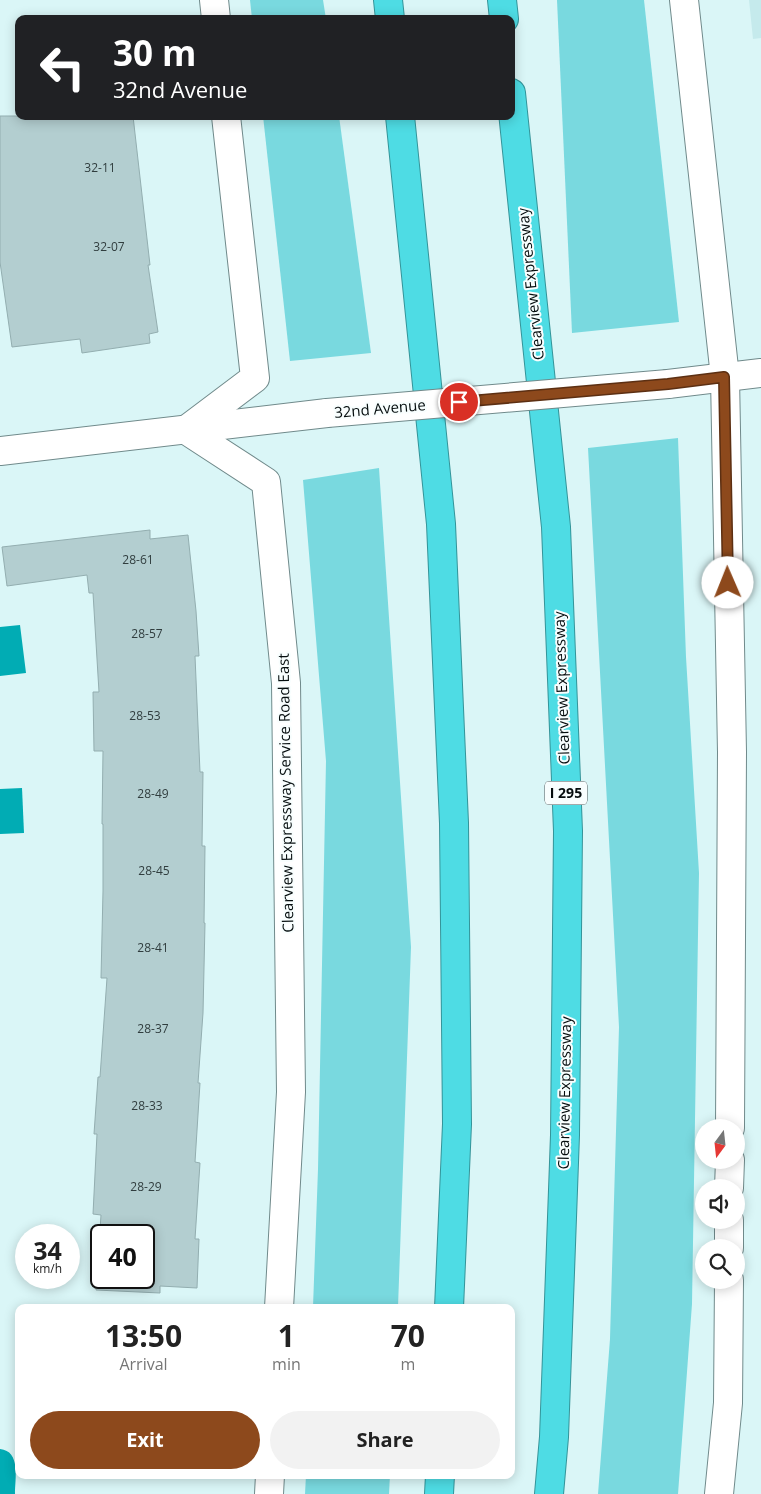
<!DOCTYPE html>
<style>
body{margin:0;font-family:"Open Sans",sans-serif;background:#f2f2f2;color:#222;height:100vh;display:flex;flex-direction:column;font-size:19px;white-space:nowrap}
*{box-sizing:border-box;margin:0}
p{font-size:16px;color:#767676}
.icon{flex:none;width:28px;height:28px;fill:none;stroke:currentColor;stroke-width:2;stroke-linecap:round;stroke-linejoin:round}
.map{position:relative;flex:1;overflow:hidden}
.drawer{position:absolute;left:15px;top:1304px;width:500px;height:175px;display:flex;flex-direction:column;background:#fff;border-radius:10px;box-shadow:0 2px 12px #0003}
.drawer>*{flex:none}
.banner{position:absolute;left:15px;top:15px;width:500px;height:105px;border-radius:10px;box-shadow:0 2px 12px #0003;background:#202124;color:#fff;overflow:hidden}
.needle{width:32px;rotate:195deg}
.tools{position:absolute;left:695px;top:1119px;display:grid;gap:10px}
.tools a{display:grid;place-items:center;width:50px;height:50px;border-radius:50%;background:#fff;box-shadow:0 2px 12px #0003;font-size:25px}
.speed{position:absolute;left:15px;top:1224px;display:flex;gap:10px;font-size:25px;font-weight:700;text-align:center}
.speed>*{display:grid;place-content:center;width:65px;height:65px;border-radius:50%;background:#fff;box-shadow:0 2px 12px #0003;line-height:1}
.speed small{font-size:12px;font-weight:400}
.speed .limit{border:2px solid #111;border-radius:8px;background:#fff;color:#111}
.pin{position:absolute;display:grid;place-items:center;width:42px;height:42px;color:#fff;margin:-21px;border:2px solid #fff;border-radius:50%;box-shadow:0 1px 5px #0007}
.me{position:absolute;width:55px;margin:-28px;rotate:359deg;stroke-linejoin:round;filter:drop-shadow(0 0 4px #0008)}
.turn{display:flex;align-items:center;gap:18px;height:105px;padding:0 15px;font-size:22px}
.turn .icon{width:65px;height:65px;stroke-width:2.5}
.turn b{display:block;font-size:35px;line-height:42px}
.eta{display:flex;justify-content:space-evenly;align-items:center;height:85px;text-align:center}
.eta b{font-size:30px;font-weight:700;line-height:35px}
.primary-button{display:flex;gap:10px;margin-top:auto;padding:10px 15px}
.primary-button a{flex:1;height:58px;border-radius:30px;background:#8d491c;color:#fff;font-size:20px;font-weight:700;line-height:58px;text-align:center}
.primary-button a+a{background:#f2f2f2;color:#222}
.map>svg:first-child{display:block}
.built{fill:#c5eaec}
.green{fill:#79d9df}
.water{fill:#01acb4}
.building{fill:#b3ced0;stroke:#93aeb0;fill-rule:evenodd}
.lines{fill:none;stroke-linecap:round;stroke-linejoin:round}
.minor-casing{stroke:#708a8b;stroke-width:30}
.highway-casing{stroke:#349499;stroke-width:30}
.minor{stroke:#fff;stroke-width:28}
.highway{stroke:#4edce4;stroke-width:28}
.minor-bridge-casing{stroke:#708a8b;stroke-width:30;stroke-linecap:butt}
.minor-bridge{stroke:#fff;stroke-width:28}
.route-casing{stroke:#5c2f12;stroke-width:12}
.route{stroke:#8d491c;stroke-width:9}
.labels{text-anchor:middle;stroke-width:4;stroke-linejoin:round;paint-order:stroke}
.number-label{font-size:12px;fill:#303d3e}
.shield{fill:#f8fefe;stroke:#4e5556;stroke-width:1}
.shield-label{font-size:14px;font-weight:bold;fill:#050d0e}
.street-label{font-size:15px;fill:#050d0e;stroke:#f8fefe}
</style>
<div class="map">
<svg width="761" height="1494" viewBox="0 0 761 1494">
<rect width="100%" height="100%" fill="#daf6f7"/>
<polygon class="built" points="749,0 761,0 761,38 753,39"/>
<g class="green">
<polygon points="250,0 323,0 326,19 252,19"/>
<polygon points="557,0 644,0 679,322 572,333"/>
<polygon points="263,116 339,116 371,353 290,361"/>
<polygon points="678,438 686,657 699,873 692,1304 678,1494 598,1494 610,1339 619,1027 588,448"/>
<polygon points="379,468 411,947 398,1307 313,1307 318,1169 326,761 303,480"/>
<polygon points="306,1475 390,1475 389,1494 305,1494"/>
</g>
<g class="water">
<polygon points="20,625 26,673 0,676 0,627"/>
<polygon points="22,788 24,833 0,834 0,789"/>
<path d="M0,1449C21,1451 15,1479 15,1494H0Z"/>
</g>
<g class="building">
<polygon points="0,116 133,116 150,265 148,265 158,332 149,334 150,343 82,353 80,339 12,347 0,262"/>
<path d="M150,530V539L188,535L196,611L199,656H195L200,772H203L202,846H205L204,923H205L203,1013L198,1083H200L195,1162L200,1163L195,1239H199L197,1288L160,1286V1293L96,1290L101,1215L93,1214L97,1134H94L98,1077H100L107,978H101L103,891V824H102L103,751H94L93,692H99L93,593H89L87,575L7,586L2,547ZM101,1235H144V1278H101Z"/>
</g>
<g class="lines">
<defs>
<g id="minor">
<polyline points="214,0 216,19"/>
<polyline points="684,0 725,377 732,752 730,1128"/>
<polyline points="226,116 255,378 186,430 266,482 286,683 291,1092 279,1308"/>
<polyline points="668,384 761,373"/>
<polyline points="0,451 327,413"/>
<polyline points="729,1188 730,1160"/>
<polyline points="729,1248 729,1220"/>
<polyline points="269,1494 270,1475"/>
<polyline points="719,1494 728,1403 729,1280"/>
</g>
<g id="highway">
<polyline points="388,0 390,19"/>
<polyline points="502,0 504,19"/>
<polyline points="511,93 556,527 568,831 565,1135 554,1437 549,1494"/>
<polyline points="400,116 441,524 454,823 457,1124 449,1308"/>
<polyline points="439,1494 440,1475"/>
</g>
</defs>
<use href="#minor" class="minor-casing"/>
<use href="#highway" class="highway-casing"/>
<use href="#minor" class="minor"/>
<use href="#highway" class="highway"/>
<defs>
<polyline id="minor-bridge" points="327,413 668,384"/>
</defs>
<use href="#minor-bridge" class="minor-bridge-casing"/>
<use href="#minor-bridge" class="minor-bridge"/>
</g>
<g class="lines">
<defs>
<polyline id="route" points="459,402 668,384 724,377 728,583"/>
</defs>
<use href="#route" class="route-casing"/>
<use href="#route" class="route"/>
</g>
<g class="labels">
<g class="number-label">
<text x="100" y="172">32-11</text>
<text x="109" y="251">32-07</text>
<text x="138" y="564">28-61</text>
<text x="147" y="638">28-57</text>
<text x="145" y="720">28-53</text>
<text x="153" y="798">28-49</text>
<text x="154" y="875">28-45</text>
<text x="153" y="952">28-41</text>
<text x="153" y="1033">28-37</text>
<text x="147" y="1110">28-33</text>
<text x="146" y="1191">28-29</text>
</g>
<rect class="shield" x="545" y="781.5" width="42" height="23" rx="4"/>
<g class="shield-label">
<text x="566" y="798">I 295</text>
</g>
<g class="street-label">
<text transform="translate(531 284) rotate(-96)" y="5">Clearview Expressway</text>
<text transform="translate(380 409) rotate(-5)" y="5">32nd Avenue</text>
<text transform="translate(562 688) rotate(-92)" y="5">Clearview Expressway</text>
<text transform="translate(286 793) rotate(-91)" y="5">Clearview Expressway Service Road East</text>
<text transform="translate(565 1093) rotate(-89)" y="5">Clearview Expressway</text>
</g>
</g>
</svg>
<div class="tools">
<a><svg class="needle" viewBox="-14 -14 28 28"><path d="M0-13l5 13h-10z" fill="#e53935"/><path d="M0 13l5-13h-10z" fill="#767676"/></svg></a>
<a><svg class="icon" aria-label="sound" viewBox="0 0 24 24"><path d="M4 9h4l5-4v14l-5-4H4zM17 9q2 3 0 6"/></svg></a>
<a><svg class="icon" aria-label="search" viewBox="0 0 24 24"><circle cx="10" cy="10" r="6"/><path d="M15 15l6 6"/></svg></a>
</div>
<div class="speed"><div>34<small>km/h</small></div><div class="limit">40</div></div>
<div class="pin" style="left:459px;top:402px;background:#d93025"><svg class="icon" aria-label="arrive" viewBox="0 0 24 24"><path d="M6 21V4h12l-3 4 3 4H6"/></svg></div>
<svg class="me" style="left:728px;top:583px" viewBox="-20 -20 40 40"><circle r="19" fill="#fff"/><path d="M0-13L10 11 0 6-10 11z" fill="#8d491c"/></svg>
<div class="banner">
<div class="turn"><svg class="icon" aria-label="left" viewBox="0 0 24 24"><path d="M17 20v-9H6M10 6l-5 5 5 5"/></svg><div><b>30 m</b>32nd Avenue</div></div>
</div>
<section class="drawer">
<div class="eta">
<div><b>13:50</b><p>Arrival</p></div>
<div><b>1</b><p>min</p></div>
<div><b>70</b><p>m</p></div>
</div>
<div class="primary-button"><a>Exit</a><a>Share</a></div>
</section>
</div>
